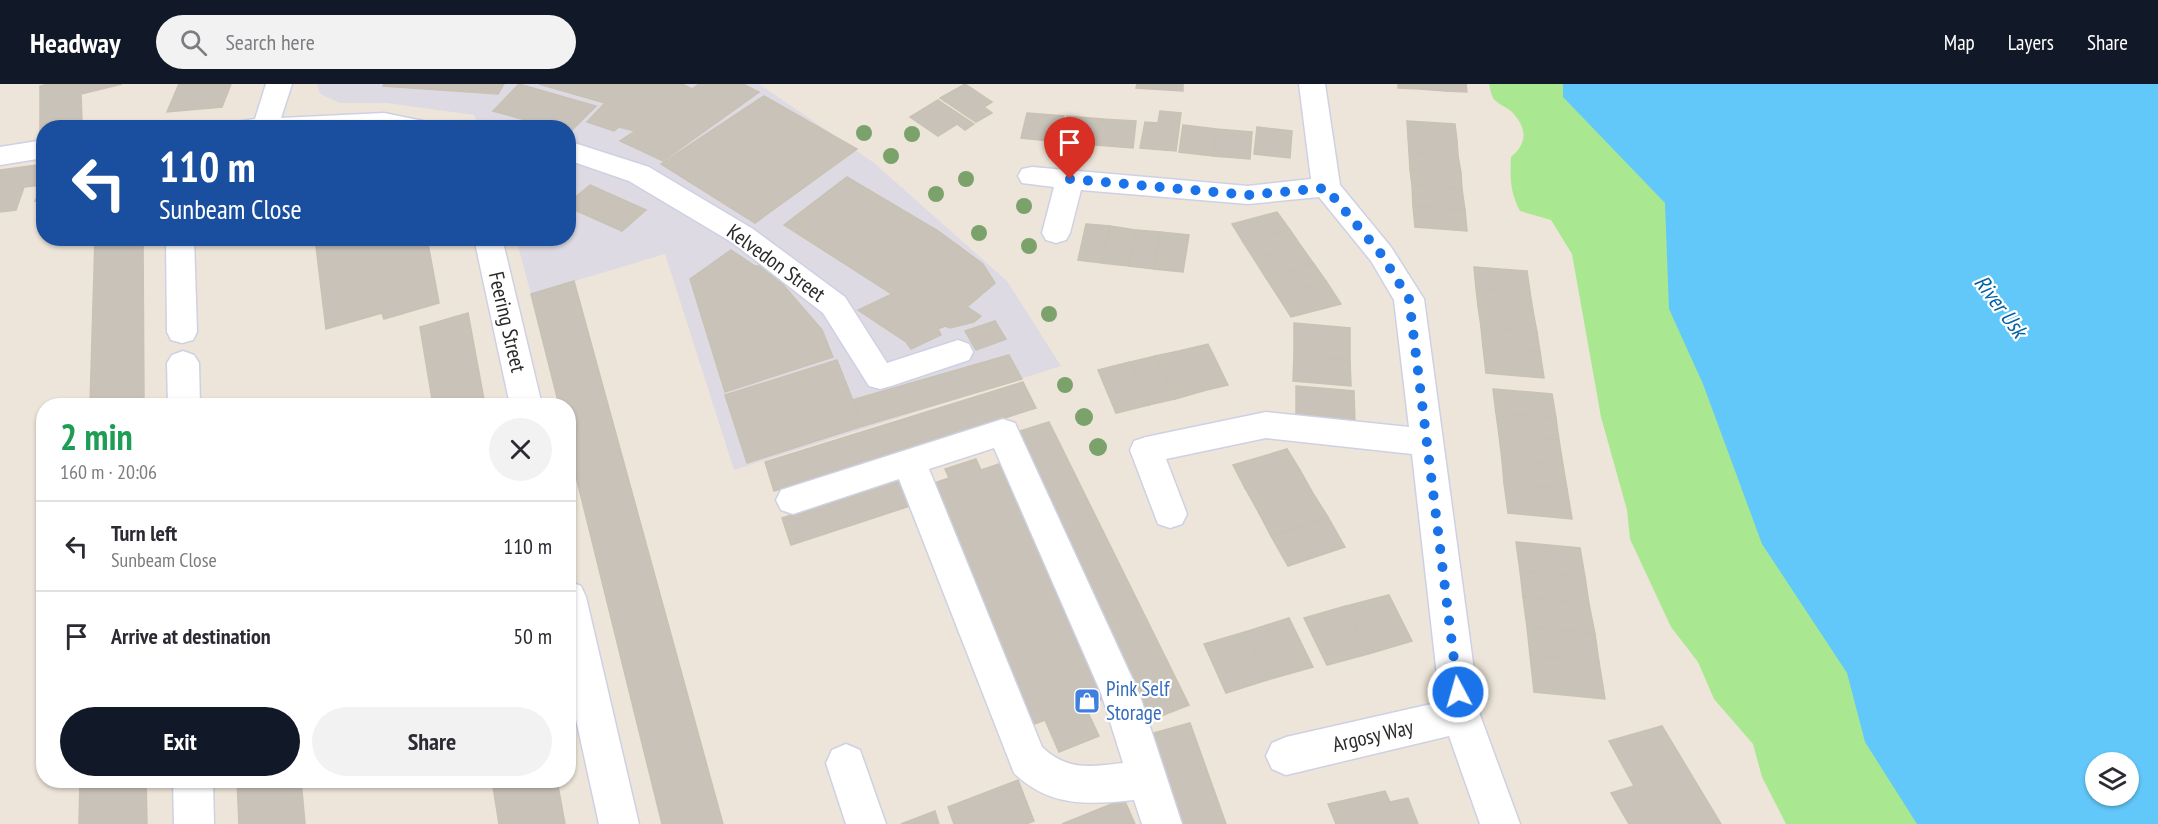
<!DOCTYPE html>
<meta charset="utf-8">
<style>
body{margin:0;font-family:"PT Sans Narrow",sans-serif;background:#f2f2f3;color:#2b2b33;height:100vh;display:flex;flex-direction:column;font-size:22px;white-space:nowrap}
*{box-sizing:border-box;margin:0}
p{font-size:20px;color:#7c7c81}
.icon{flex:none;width:33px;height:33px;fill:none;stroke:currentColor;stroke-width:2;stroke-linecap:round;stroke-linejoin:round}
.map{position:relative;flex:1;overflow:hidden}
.panel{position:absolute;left:36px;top:314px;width:540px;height:390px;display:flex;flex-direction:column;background:#fff;border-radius:24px;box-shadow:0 2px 4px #0004}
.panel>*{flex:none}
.banner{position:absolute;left:36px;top:36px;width:540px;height:126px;border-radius:24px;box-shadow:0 2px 4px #0004;background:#1a4fa0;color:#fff;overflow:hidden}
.controls{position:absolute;left:2085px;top:668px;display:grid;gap:12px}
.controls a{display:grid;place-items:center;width:54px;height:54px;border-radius:50%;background:#fff;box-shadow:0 2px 4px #0004;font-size:30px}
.pin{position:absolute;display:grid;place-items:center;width:51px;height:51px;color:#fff;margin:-62px -26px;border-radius:50% 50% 50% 0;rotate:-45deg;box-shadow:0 0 6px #0007}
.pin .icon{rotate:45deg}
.me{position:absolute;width:66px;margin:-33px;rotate:354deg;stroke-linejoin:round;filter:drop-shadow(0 0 4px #0008)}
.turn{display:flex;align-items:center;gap:21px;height:126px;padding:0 24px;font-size:27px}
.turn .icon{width:78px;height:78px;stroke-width:2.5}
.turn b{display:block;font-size:42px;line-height:51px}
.round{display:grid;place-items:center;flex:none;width:63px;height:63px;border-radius:32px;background:#f2f2f3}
.headline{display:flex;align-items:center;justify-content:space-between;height:102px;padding:0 24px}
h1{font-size:36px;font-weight:800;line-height:45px;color:#1e9e55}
.cta{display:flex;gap:12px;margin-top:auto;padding:12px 24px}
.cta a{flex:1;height:69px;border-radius:36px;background:#111827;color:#fff;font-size:24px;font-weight:800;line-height:69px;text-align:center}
.cta a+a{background:#f2f2f3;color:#2b2b33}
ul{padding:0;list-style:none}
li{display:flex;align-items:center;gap:18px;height:90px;padding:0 24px;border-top:2px solid #e1e1e2}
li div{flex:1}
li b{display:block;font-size:22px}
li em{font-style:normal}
header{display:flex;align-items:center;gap:36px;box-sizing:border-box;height:84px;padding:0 30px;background:#111827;color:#fff}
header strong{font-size:28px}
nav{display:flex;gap:33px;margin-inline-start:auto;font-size:21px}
.search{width:420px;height:54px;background:#f2f2f3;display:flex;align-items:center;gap:15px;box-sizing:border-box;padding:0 21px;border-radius:33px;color:#7c7c81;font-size:22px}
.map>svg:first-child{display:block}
.industrial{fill:#dedae4}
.green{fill:#a9e890;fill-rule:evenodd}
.water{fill:#62c8f9;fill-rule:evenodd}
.building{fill:#c8c2b9;stroke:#c8c2b3;stroke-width:1.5}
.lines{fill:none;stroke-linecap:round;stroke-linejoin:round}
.minor-casing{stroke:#ced1e3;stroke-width:3}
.minor{fill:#fff;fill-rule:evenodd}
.tree{fill:#7ca26c}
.route{stroke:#1a73e8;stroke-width:10;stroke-dasharray:0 18}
.labels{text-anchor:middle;stroke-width:4.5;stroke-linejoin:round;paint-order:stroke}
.street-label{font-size:21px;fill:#292929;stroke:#fff}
.shop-label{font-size:21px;fill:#366cbe;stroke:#fff;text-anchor:start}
.water-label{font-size:22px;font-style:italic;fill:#0262a4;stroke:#fff}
</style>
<header>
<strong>Headway</strong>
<div class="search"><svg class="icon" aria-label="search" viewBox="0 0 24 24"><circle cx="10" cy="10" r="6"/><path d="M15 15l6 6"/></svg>Search here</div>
<nav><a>Map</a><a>Layers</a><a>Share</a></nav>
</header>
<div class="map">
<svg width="2158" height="740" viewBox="0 0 2158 740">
<rect width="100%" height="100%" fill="#ede5d9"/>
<polygon class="industrial" points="317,0 759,0 873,78 1007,197 1061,282 734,386 665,170 531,210 516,155 568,154 568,44 479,43 474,31 387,19 340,19 320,10"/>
<path class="green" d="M1489,0H1715L2158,666V740H1786L1762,693L1753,660L1714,615L1698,578L1671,543L1630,455L1627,426L1601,333L1572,170L1551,136L1520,127C1510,108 1510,93 1511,73C1528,59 1527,44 1512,28C1507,23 1497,20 1493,14C1491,10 1490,4 1489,0ZM2096,678H2128V711H2096Z"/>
<path class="water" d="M1563,0H2158V740H1917L1865,658L1847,589L1762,460L1703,300L1669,225L1665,119L1563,13ZM2096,678H2128V711H2096Z"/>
<g class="building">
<polygon points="48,0 122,0 81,10 82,37 57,44 44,44 44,47 40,48 40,2"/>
<polygon points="179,0 231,0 222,23 167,28"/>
<polygon points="384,0 504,0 498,10 383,2"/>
<polygon points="519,0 596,22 570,48 568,44 554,44 493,27"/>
<polygon points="539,0 682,0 692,5 699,0 743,0 759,8 663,77 620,57 635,47 619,43 614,47 587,38 605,19"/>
<polygon points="965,0 992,18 984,23 992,29 976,38 940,14"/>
<polygon points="1137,0 1183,0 1183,7 1136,4"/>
<polygon points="1398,0 1420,0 1420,5 1398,4"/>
<polygon points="1420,0 1444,0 1445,7 1420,5"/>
<polygon points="1444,0 1466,0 1467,8 1445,7"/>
<polygon points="764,12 857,65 755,139 661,80"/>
<polygon points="938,16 974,40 965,46 957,40 938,52 910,33"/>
<polygon points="1160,27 1181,29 1176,67 1140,64 1145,38 1158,39"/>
<polygon points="1027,29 1064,32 1059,58 1021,54"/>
<polygon points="1067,32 1101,35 1096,61 1062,58"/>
<polygon points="1101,35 1136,37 1133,64 1096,61"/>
<polygon points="1407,37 1455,40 1457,57 1408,53"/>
<polygon points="1183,41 1216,45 1213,72 1179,68"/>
<polygon points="1257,43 1292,47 1290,74 1254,70"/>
<polygon points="1216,45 1252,48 1250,75 1213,72"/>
<polygon points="1408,53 1457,57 1458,72 1409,68"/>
<polygon points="1409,68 1458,72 1461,89 1410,85"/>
<polygon points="44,80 44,116 35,117 43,101 24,103 16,126 0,128 0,86"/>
<polygon points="1410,85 1461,89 1462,105 1412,101"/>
<polygon points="847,93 938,147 983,180 995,199 967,223 981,232 974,238 950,244 945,242 938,245 941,251 911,265 906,258 858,226 892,210 784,141"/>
<polygon points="590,101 646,126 622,147 568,123 568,119"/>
<polygon points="1412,101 1462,105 1465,126 1413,122"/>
<polygon points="1413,122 1465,126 1467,147 1415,143"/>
<polygon points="1277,128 1290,146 1243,158 1232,140"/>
<polygon points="1086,140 1110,142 1102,179 1078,176"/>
<polygon points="1110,142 1136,146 1129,182 1102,179"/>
<polygon points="1136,146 1160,148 1154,185 1129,182"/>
<polygon points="1290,146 1301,162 1254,175 1243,158"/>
<polygon points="1160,148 1189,151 1183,188 1154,185"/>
<polygon points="95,154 143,154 144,321 90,321"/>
<polygon points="315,154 427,154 439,219 384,235 382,229 326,245"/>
<polygon points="1301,162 1314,180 1266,194 1254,175"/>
<polygon points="731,166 755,182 766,181 822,246 833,273 725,308 690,195"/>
<polygon points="1314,180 1326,197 1277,211 1266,194"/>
<polygon points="1474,183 1527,187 1530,208 1476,204"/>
<polygon points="574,197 723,740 662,740 568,360 568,321 559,321 531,210"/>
<polygon points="1326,197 1341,220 1291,233 1277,211"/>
<polygon points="1476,204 1530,208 1533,227 1478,222"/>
<polygon points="1478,222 1533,227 1537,248 1481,243"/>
<polygon points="468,229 485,321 433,321 420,243"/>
<polygon points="995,237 1006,255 976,266 965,247"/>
<polygon points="1294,239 1350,244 1350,276 1294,271"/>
<polygon points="1481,243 1537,248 1540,268 1483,263"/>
<polygon points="1208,260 1228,301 1203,307 1183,266"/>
<polygon points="1483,263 1540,268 1544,294 1486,289"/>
<polygon points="1183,266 1203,307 1175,315 1155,272"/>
<polygon points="1009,271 1022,295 863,342 852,316"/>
<polygon points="1294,271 1350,276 1351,302 1293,297"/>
<polygon points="1155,272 1175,315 1149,321 1130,278"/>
<polygon points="837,276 863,342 747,379 725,311"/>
<polygon points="1130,278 1149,321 1116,329 1098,286"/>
<polygon points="1023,298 1036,324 774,407 765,378"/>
<polygon points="1296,302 1354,307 1355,342 1296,336"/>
<polygon points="1493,305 1552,310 1556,334 1496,329"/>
<polygon points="1496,329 1556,334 1559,356 1499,351"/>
<polygon points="1049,338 1189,621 1148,637 1014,349"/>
<polygon points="1499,351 1559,356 1563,381 1502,376"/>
<polygon points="1287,365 1300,386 1245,404 1233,381"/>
<polygon points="976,375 981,386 999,380 1105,614 1085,622 1099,652 1059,668 1045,636 1024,644 926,402 949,394 945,385"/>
<polygon points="1502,376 1563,381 1567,405 1504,399"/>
<polygon points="1300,386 1314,411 1259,429 1245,404"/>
<polygon points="902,394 913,421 791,461 782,434"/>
<polygon points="1504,399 1567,405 1572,435 1508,429"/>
<polygon points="1314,411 1328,433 1271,452 1259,429"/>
<polygon points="1328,433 1345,463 1288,482 1271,452"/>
<polygon points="1516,458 1580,464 1585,493 1520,487"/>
<polygon points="1520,487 1585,493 1589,520 1523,513"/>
<polygon points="1389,511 1412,557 1368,570 1346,522"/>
<polygon points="1523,513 1589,520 1595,550 1527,543"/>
<polygon points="1346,522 1368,570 1327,581 1304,534"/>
<polygon points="1289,534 1313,583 1267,596 1245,548"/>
<polygon points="1527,543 1595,550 1599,578 1530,571"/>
<polygon points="1245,548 1267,596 1226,609 1204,560"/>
<polygon points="1530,571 1599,578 1605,615 1534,608"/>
<polygon points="1190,639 1226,740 1180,740 1150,650"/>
<polygon points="1662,642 1721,740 1629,740 1611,709 1634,702 1609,657"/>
<polygon points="80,696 146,696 147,740 79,740"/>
<polygon points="237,696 301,696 305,740 239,740"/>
<polygon points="492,696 557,696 565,740 499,740"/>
<polygon points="1018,696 1034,737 1026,740 954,740 948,723"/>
<polygon points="1385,707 1390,718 1408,714 1418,740 1336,740 1328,720"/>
<polygon points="1124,715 1135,740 1062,740"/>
<polygon points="935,727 939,740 901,740"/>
</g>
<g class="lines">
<defs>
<g id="minor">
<polygon points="266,0 292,0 281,34 384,29 428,38 432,44 232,44 236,38 255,35"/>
<polygon points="1299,0 1325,0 1340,101 1391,163 1424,215 1480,631 1520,740 1480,740 1449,652 1286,691 1272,685 1266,672 1272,659 1286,653 1440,618 1412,370 1266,354 1166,375 1187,430 1182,440 1170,444 1158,440 1130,366 1134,357 1146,353 1266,328 1409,343 1394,216 1371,177 1319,113 1248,120 1081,106 1070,149 1066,156 1056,159 1046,156 1042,149 1054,103 1022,99 1018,92 1022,85 1032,83 1248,102 1311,95"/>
<polygon points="44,56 44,74 0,81 0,63"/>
<polygon points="568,57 649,83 753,145 845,213 887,279 958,256 969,260 973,268 969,276 891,302 880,305 869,302 823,229 733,159 629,97 568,76"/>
<polygon points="166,154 194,154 197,248 193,256 182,259 171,256 167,248"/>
<polygon points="474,154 502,154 542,321 510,321"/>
<polygon points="183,267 194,271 199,279 200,321 168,321 167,279 172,271"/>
<path d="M1003,335L1015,339L1019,348L1139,609L1182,740H1142L1134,716C1089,721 1049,723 1014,689L899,395L793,430L781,426L776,416L781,406ZM994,364L1101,609L1123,679C1091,683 1067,687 1042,663L929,385Z"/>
<polygon points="568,497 581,502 586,513 639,740 599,740 568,599"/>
<polygon points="846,660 860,666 886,740 846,740 826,679 832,666"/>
<polygon points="173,696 213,696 214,740 174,740"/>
</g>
</defs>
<use href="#minor" class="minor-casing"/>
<use href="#minor" class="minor"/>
</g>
<g class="tree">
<circle cx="864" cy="49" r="8"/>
<circle cx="912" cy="50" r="8"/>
<circle cx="891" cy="72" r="8"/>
<circle cx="966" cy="95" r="8"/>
<circle cx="936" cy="110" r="8"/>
<circle cx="1024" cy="122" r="8"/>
<circle cx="979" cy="149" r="8"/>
<circle cx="1029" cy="162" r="8"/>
<circle cx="1049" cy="230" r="8"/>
<circle cx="1065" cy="301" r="8"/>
<circle cx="1084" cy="333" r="9"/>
<circle cx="1098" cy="363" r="9"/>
</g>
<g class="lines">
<polyline class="route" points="1070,95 1248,111 1326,104 1381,170 1409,215 1458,608"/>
</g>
<defs>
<symbol id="shop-square" viewBox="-11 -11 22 22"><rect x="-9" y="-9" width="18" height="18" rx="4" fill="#3f7fe0" stroke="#fff"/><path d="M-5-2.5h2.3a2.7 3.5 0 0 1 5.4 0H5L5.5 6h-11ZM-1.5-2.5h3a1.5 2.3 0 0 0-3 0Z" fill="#fff"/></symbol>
</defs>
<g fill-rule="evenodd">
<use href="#shop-square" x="1072" y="602" width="30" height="30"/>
</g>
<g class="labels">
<g class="street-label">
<text transform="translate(776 179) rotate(36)" y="7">Kelvedon Street</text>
<text transform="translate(507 238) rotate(77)" y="7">Feering Street</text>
<text transform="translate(1373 652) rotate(-13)" y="7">Argosy Way</text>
</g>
<g class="shop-label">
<text x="1106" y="612">Pink Self<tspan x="1106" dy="24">Storage</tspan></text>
</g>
<g class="water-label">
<text transform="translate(2001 222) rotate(53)" y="8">River Usk</text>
</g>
</g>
</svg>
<div class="controls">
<a><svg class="icon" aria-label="layers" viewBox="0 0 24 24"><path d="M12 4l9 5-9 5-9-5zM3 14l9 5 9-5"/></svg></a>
</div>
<div class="pin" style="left:1070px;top:95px;background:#d93025"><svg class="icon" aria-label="arrive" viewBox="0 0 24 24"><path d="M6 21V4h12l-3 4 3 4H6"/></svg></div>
<svg class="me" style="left:1458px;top:608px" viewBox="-20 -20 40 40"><circle r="17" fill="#1a73e8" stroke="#fff" stroke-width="3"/><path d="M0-11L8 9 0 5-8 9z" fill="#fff"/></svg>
<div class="banner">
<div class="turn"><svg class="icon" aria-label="left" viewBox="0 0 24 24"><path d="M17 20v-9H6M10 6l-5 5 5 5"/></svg><div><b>110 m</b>Sunbeam Close</div></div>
</div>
<section class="panel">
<div class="headline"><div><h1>2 min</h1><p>160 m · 20:06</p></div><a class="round"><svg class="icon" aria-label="close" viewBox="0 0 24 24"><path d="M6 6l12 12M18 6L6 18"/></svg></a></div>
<ul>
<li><svg class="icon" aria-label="left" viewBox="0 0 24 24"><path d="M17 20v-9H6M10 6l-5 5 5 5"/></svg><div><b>Turn left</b><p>Sunbeam Close</p></div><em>110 m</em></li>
<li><svg class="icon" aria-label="arrive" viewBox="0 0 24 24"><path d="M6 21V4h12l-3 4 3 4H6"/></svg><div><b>Arrive at destination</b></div><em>50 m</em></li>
</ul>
<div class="cta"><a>Exit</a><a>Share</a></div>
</section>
</div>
